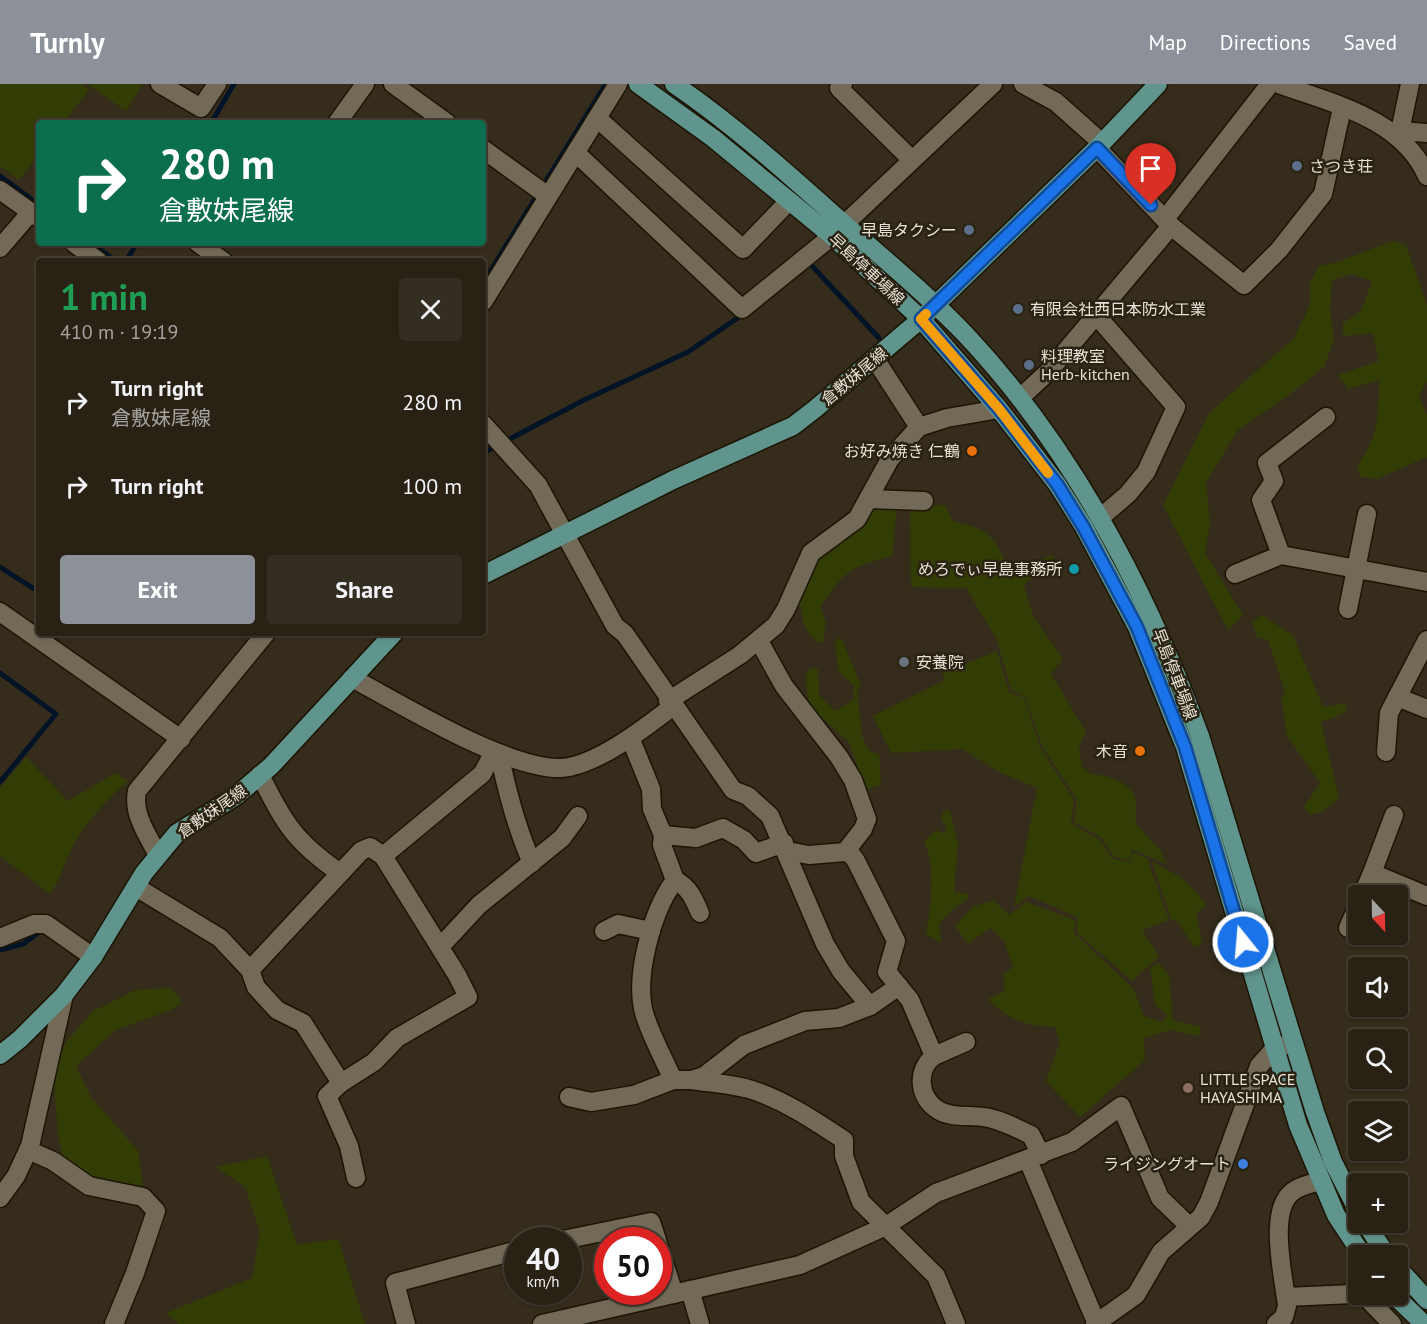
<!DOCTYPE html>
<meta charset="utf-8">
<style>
body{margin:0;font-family:"PT Sans","Noto Sans JP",sans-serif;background:#342e22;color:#f1f3f6;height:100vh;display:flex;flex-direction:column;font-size:22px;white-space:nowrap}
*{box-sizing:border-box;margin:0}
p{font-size:20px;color:#a5a3a0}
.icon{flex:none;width:33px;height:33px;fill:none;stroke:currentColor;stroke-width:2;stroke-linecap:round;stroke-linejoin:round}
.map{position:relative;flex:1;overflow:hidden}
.side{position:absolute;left:36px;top:174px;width:450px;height:378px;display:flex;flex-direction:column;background:#282114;border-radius:6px;box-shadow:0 2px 4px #0004,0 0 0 2px #443e34}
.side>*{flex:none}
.banner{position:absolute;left:36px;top:36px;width:450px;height:126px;border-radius:6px;box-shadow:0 2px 4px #0004,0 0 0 2px #443e34;background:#0b6e4f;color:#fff;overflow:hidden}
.needle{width:39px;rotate:158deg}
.fabs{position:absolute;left:1348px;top:801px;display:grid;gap:12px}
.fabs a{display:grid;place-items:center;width:60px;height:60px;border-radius:6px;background:#282114;box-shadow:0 2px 4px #0004,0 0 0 2px #443e34;font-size:30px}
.speed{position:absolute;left:504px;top:1143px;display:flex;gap:12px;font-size:30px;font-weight:700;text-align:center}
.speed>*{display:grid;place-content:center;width:78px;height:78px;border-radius:50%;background:#282114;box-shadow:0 2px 4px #0004,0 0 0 2px #443e34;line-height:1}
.speed small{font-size:15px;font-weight:400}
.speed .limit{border:9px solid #d22;background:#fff;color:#111}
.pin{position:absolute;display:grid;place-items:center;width:51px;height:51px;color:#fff;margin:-62px -26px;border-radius:50% 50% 50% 0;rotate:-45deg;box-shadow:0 0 6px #0007}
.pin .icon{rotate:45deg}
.me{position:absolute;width:66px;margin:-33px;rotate:343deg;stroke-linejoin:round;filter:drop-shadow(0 0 4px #0008)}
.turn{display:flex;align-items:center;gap:21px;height:126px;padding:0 24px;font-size:27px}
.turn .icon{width:78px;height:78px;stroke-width:2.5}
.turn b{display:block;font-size:42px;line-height:51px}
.round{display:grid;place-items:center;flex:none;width:63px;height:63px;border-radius:6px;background:#342e22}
.overview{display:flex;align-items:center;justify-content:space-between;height:102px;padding:0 24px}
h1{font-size:36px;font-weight:600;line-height:45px;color:#1e9e55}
.cta{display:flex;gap:12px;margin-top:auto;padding:12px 24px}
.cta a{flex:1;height:69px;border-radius:6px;background:#8c9099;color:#fff;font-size:24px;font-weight:600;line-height:69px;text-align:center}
.cta a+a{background:#342e22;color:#f1f3f6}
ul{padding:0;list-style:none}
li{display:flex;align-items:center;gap:18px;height:84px;padding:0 24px}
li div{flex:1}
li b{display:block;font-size:22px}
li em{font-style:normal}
header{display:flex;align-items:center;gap:36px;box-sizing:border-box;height:84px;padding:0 30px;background:#8c9099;color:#fff}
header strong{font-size:28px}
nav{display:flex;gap:33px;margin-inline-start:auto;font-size:21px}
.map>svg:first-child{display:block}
.green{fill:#323d05}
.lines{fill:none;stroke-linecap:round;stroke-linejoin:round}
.stream{stroke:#001327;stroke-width:5}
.minor-casing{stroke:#1c1405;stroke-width:21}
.major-casing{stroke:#1c1405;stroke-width:21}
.minor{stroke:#736957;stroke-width:18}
.major{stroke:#5f958c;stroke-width:18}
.route-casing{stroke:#114b97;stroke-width:15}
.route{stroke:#1a73e8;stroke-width:10}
.slow{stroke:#f59e0b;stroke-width:10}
.service-dot{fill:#5c6f8a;stroke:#2a2212;stroke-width:2}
.food-dot{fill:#e8710a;stroke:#2a2212;stroke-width:2}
.culture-dot{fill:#0f9aa8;stroke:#2a2212;stroke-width:2}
.worship-dot{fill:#6b7280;stroke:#2a2212;stroke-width:2}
.education-dot{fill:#8d6e63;stroke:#2a2212;stroke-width:2}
.shop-dot{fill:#3f7fe0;stroke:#2a2212;stroke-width:2}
.labels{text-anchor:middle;stroke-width:5;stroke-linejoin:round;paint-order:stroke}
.poi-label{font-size:16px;fill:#e6e1d6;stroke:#2a2212;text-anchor:start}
.street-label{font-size:16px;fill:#e6e1d6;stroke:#2a2212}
</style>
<header>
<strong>Turnly</strong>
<nav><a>Map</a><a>Directions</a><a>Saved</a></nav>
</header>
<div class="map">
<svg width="1427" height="1240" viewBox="0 0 1427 1240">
<rect width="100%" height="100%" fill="#352c1b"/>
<g class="green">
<polygon points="0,0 82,0 89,6 63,39 39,39 39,70 19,96 0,82"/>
<polygon points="87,0 143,0 126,27"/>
<path d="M1392,157L1406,161L1427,221V296L1419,313L1427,331V373L1377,395L1360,393L1357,381C1379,355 1378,330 1379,296L1348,305L1338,291L1379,277L1373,249L1343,252V239L1361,227L1372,197L1352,190L1332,196L1330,225L1334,256L1324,283L1289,311L1238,346L1206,398L1210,440L1205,469L1243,531L1228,546L1163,421L1209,329L1294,254L1310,221V199L1319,182L1338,178Z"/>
<path d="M910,421H945L953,437C993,446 992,453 1011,487L1052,471L1057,482L1034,491L1024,501L1033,532L1063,575L1051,590L1086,648L1079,663L1082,683L1091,690C1105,690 1132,698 1135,715C1137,722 1135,733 1136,740L1161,767L1166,780L1132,765L1129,776L1114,773L1102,754L1074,738L1077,716L1042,662L1025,613L1011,606L997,556L966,504L911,503Z"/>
<path d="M872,422L897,424L892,472C848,484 846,486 820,523L826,538L823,557L818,559C808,549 800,540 802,524L796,521L816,470Z"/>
<polygon points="1262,531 1293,551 1323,623 1345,619 1347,628 1321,638 1339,714 1321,728 1310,731 1304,723 1320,699 1287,652 1281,614 1285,608 1268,556 1257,553 1252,538"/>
<polygon points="838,554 842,555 861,602 857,607 862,652 868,666 879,671 881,701 866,706 849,658 808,621 806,590 811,584 818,585 819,611 835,627 853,616 854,602 839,588 835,557"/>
<polygon points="997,567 1009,608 1024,614 1040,663 1074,716 1071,739 1100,756 1113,775 1130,778 1133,768 1147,774 1169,836 1142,846 1159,872 1132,897 1077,849 1077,833 1029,812 1014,823 1037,704 997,687 962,665 891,669 873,632 945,596 942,589"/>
<path d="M26,673L68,717L115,689L129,697C108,713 87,737 74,760C65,776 61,795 50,810L0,772V704Z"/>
<path d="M943,727H950L958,759L954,808L968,810V815L953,825L939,840L941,859L926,850C931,821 936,785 924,757L937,746L944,750L947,745L941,735Z"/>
<polygon points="1152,778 1181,793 1205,818 1205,823 1196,830 1202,859 1194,863 1178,838 1171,835"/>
<path d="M993,816L1009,831L1026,818L1075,836L1074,849L1133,904L1144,932L1162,938L1167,931L1155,921L1150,884L1159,879L1169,892L1173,936L1200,943L1201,950L1196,952L1170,946L1144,954L1145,976L1080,1033L1046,997L1060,958L1055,943C1027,942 1008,936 988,915L1005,907L1003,891L1013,883L1004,857L990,844L968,860L955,842L973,823Z"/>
<polygon points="169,904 179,912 181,920 171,926 116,946 76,982 91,1013 138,1067 143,1105 92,1096 62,1070 58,1050 53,986 66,958 93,927 135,906"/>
<polygon points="267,1072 297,1161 338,1155 365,1240 179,1240 166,1229 252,1194 260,1148 245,1103 216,1083"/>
</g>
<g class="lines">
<g class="stream">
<polyline points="211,39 234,0"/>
<polyline points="0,92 39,121"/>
<polyline points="91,159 116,177"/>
<polyline points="126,177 137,159"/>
<polyline points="813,183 879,254"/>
<polyline points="483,199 604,3"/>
<polyline points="483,369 584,316 688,268 739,233"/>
<polyline points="0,483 39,508"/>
<polyline points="0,589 56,630 0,698"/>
<polyline points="0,866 23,860 42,846"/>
</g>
<defs>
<g id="minor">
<polyline points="160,0 201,24 217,0"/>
<polyline points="393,0 447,39"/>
<polyline points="843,0 839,4 912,76"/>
<polyline points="1023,0 1056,18 1102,59"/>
<path d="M1279,0C1333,20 1401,34 1427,92"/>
<polyline points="597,34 743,165 789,117"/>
<polyline points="337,39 365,0"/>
<polyline points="1400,47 1427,49"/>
<polyline points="1399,52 1410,0"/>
<polyline points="483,65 548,112"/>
<polyline points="576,69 742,225 832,152 993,0"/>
<polyline points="0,106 39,134"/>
<polyline points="1165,135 1270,0"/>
<polyline points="1171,142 1244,201 1279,166 1323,110 1342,24"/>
<polyline points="74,159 98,177"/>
<polyline points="198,159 223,177"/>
<polyline points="0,164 31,128"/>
<polyline points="483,218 618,0"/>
<polyline points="1096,231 1176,323 1146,388 1128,410 1100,434"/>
<polyline points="875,275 919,343"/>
<polyline points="1020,314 1049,287 1171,142 1097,64"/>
<polyline points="1326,333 1267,379 1274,397 1261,416 1281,471 1427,498"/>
<polyline points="483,340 538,401 615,542 625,550 733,706 748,712 770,732 825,860 841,887 870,922"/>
<polyline points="868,415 924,417"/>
<polyline points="1235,490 1281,471"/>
<polyline points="1348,525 1367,430"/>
<polyline points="0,528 181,655"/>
<polyline points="759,557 784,602 839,673 853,696 867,735 863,745 845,768"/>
<path d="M352,594C401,620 508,686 561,684C596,682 646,643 673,622"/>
<polyline points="1397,613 1427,625"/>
<polyline points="668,617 740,571 776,541 786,525 811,469 857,435 890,375 919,343 947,334 999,325"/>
<path d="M631,656L651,705L652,725L663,751L662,761L675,796C652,827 633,895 645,932C652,954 664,975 673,996"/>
<polyline points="1386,668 1389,629 1427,556"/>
<path d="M499,669C507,708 516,743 532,779"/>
<path d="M260,691C285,740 294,757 340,789"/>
<polyline points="663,751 696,754 723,744 744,756 756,769 784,759"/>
<path d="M787,767L809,771L845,768L851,770L856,777L896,857L887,888L910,916L934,972C916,986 918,1013 938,1026C950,1034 969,1031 983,1033C1000,1035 1016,1044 1031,1051L1041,1071"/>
<path d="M158,771C148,752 132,730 137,707L266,549"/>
<polyline points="383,772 482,690 494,668"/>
<polyline points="1372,789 1394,731"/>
<path d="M675,796C689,803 694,815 700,829"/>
<polyline points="136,803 220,854 250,886 256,903 277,926 303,939 341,999"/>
<polyline points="1362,812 1372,789 1427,812"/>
<polyline points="1348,844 1359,819"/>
<polyline points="604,847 618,840 651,847"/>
<polyline points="0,854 34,840 46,840 93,873"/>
<polyline points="440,863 479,821 562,754 578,732"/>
<polyline points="250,886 361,767 370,763 383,772 457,891 468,913 397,954 374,978 341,999 327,1012 349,1062 356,1094"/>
<polyline points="934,972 966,958"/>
<path d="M691,996C711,999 733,1000 752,1006C786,1017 815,1037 844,1056V1072L861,1118L936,1192L956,1240"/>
<polyline points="569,1013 591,1018 634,1011 673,996 691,996 704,992 744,961 805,937 839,934 870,922 899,902"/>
<polyline points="28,1066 53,1077 89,1102 143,1113 156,1127 135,1189 114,1240"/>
<polyline points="1028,1076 1096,1238"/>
<polyline points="0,1114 16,1092 30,1062 64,911"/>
<polyline points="563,1156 651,1138 657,1156"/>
<polyline points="658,1160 674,1210"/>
<polyline points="690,1206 700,1240"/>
<polyline points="1286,1213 1353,1210 1367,1214 1392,1240"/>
<polyline points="406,1240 395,1199 518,1166"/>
<polyline points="542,1240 800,1181 886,1142 936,1109 1072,1058 1121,1022 1160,1114 1189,1142"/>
<polyline points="1095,1240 1136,1211 1161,1168 1201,1133 1209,1118 1259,982 1275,964 1293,959"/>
<path d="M1276,1240L1284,1233L1287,1222C1284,1193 1266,1123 1295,1106C1302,1101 1313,1099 1321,1097"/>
</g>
<g id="major">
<polyline points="638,0 713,54 832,152 921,235 999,325 1057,400 1084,443 1137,543 1185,663 1298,1041 1336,1131 1363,1172"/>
<path d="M674,0C734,41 788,90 842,138C884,175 928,211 966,251C1073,365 1147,507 1200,652L1315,1028L1333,1078L1359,1129"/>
<polyline points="483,491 673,396 793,342 815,325 921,235 1102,59 1158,0"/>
<polyline points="0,971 20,955 64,911 93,873 144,789 177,749 236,712 271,682 394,549"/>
<polyline points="1365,1138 1387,1172"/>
<polyline points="1398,1184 1427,1216"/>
<polyline points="1393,1210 1424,1240"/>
</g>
</defs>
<use href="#minor" class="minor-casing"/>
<use href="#major" class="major-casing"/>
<use href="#minor" class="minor"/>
<use href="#major" class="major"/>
</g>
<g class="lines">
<defs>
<polyline id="route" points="1151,121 1097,64 921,235 999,325 1057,400 1084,444 1137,543 1185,663 1243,858"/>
</defs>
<use href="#route" class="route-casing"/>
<use href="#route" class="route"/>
<polyline class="slow" points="926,230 921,235 999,325 1048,389"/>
</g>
<g class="service-dot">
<circle cx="1297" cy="82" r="6"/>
<circle cx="969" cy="146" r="6"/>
<circle cx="1018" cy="225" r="6"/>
<circle cx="1029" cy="281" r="6"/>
</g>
<g class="food-dot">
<circle cx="972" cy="367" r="6"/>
<circle cx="1140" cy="667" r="6"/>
</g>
<circle class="culture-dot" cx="1074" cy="485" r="6"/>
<circle class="worship-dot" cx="904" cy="578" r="6"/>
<circle class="education-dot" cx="1188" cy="1004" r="6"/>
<circle class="shop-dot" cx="1243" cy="1080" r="6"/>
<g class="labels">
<g class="poi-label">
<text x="1309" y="88">さつき荘</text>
<text x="957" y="152" text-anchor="end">早島タクシー</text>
<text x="1030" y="231">有限会社西日本防水工業</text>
<text x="1041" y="278">料理教室<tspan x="1041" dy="18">Herb-kitchen</tspan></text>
<text x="960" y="373" text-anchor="end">お好み焼き 仁鶴</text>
<text x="1062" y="491" text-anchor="end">めろでぃ早島事務所</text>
<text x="916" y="584">安養院</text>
<text x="1128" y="673" text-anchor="end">木音</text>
<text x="1200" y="1001">LITTLE SPACE<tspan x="1200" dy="18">HAYASHIMA</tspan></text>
<text x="1231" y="1086" text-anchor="end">ライジングオート</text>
</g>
<g class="street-label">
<text transform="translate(867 185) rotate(43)" y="6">早島停車場線</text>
<text transform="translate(854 292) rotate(-40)" y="6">倉敷妹尾線</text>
<text transform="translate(1175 590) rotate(69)" y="6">早島停車場線</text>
<text transform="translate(212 727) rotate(-35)" y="6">倉敷妹尾線</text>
</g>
</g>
</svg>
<div class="fabs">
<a><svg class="needle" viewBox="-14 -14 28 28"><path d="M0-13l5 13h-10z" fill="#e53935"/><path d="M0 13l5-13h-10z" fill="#a5a3a0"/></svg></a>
<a><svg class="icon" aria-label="sound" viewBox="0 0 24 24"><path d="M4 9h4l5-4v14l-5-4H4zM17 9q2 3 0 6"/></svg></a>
<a><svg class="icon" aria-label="search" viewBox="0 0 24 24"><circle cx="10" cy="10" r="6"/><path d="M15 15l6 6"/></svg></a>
<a><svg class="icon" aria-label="layers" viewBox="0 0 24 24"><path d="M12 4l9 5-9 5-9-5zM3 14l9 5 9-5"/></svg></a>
<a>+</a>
<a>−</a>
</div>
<div class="speed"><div>40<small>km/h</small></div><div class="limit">50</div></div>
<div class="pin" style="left:1151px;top:121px;background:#d93025"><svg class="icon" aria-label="arrive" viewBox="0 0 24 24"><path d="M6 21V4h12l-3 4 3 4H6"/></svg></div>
<svg class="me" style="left:1243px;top:858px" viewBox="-20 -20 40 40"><circle r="17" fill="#1a73e8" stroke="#fff" stroke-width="3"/><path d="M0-11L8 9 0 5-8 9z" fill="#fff"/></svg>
<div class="banner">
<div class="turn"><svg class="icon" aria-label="right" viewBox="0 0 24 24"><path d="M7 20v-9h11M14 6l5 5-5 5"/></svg><div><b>280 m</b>倉敷妹尾線</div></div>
</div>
<section class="side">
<div class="overview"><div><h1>1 min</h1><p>410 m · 19:19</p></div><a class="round"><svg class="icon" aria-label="close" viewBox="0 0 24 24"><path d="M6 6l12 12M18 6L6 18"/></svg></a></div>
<ul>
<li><svg class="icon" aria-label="right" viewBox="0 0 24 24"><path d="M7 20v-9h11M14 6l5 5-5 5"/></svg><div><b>Turn right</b><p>倉敷妹尾線</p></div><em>280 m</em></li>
<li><svg class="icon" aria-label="right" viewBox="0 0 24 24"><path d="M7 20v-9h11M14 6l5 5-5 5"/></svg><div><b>Turn right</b></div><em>100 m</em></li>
</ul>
<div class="cta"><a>Exit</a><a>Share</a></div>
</section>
</div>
